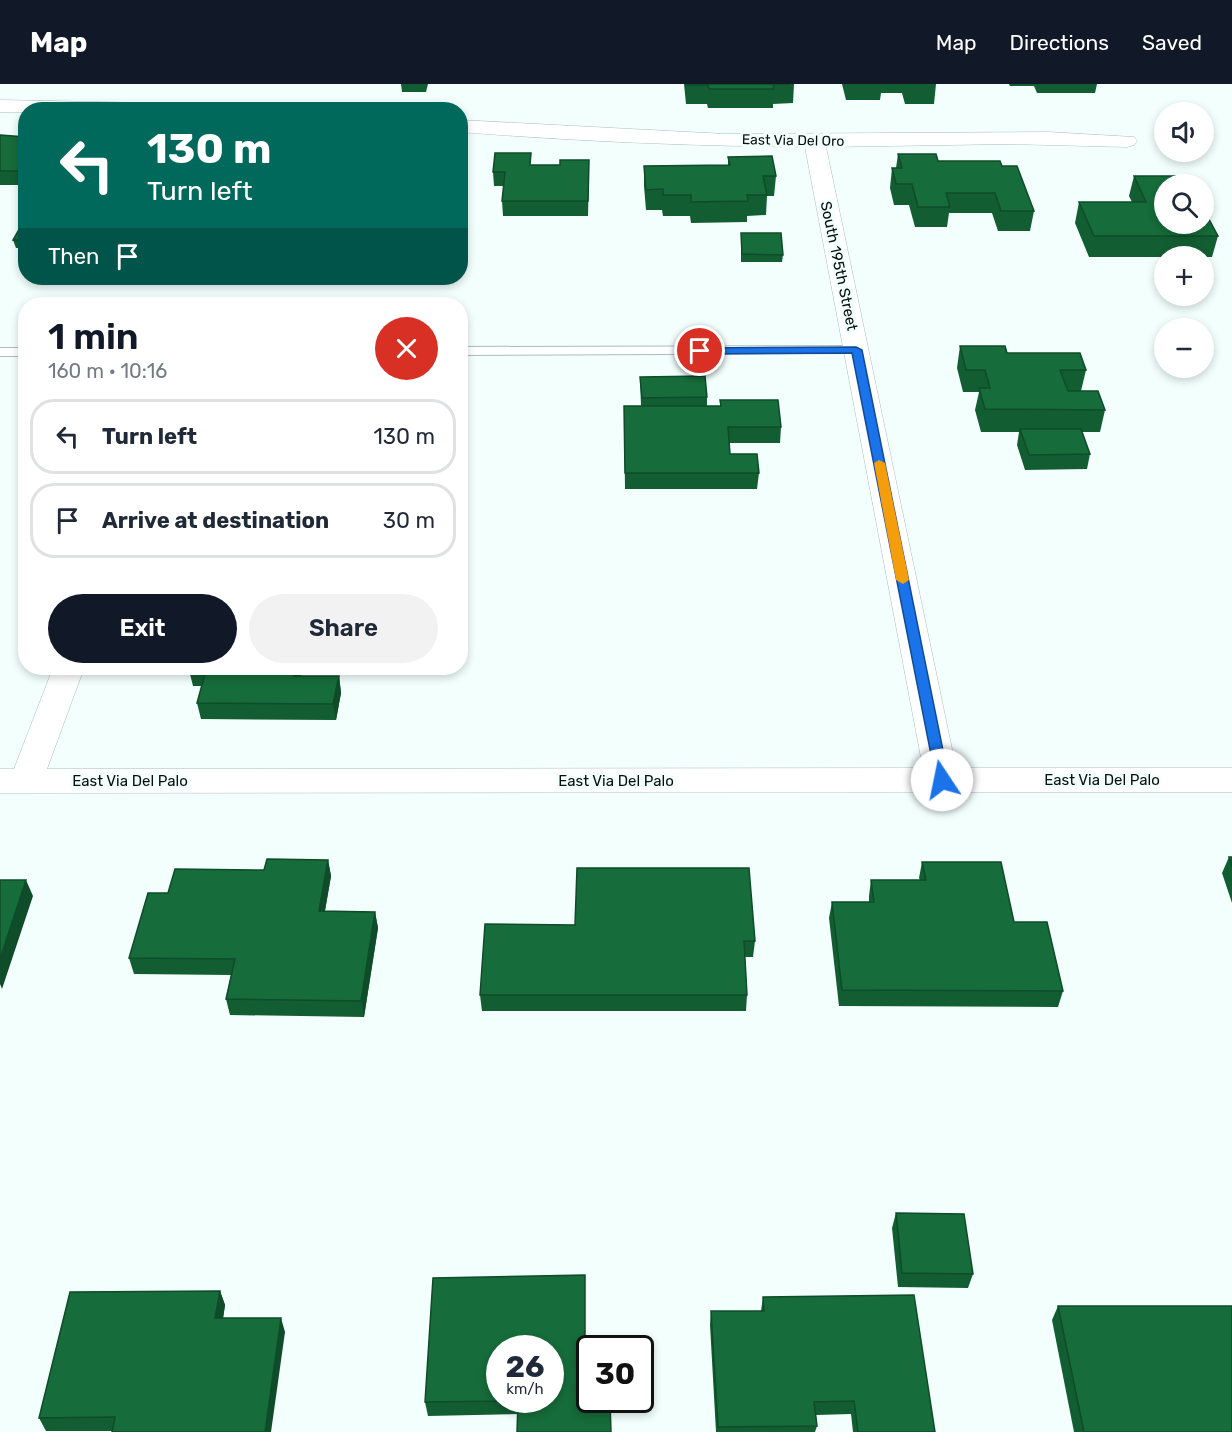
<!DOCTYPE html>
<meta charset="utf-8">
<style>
body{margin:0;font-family:Rubik,sans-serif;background:#f2f2f3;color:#1f2937;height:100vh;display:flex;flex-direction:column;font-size:22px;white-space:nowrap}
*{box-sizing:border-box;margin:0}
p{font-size:20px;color:#747a83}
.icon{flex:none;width:33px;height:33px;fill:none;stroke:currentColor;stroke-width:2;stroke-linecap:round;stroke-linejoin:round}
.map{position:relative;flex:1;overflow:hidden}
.sheet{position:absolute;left:18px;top:213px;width:450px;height:378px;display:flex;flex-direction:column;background:#fff;border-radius:24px;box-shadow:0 3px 9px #0003}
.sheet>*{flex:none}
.top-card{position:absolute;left:18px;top:18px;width:450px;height:183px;border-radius:24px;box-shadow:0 3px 9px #0003;background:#00695c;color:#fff;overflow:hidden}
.controls{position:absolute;left:1154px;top:18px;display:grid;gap:12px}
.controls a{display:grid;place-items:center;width:60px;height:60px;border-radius:50%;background:#fff;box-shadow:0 3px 9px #0003;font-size:30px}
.speed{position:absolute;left:486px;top:1251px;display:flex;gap:12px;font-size:30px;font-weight:700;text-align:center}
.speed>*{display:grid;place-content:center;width:78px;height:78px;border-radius:50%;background:#fff;box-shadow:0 3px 9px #0003;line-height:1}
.speed small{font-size:15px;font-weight:400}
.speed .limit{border:3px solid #111;border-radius:9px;background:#fff;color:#111}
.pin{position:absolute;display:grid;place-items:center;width:51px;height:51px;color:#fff;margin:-26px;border:3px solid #fff;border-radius:50%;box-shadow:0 2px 6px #0007}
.me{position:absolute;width:66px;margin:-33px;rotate:349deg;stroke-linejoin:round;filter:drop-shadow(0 0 4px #0008)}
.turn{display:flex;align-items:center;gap:21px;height:126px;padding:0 30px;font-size:27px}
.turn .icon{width:78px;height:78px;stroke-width:2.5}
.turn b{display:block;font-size:42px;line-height:51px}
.then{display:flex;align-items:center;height:57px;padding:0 30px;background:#0003;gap:12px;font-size:22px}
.round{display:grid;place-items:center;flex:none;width:63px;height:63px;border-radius:32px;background:#f2f2f3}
.overview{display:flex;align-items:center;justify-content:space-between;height:102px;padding:0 30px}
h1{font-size:36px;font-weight:600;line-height:45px;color:#111827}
.button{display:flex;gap:12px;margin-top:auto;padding:12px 30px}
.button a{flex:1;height:69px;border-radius:36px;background:#111827;color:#fff;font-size:24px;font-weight:600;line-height:69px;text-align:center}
.button a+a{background:#f2f2f3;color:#1f2937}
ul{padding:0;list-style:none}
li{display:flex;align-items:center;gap:18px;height:75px;margin:0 12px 9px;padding:0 18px;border:3px solid #e0e1e3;border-radius:24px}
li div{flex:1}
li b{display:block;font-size:22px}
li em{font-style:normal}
header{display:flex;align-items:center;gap:36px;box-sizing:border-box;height:84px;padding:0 30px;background:#111827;color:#fff}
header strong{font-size:28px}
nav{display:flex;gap:33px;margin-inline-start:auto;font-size:21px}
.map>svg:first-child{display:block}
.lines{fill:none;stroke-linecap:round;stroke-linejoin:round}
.service-casing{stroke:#aabeba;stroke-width:2}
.minor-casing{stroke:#aabeba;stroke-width:1}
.service{fill:#fff;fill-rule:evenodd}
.minor{fill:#fff;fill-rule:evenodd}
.wall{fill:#135d32}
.shaded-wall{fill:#0f4c29}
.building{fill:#166c3a;stroke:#0f4c29;stroke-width:1.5;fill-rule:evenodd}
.route{fill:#1a73e8;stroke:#114b97;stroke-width:1.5}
.slow{fill:#f59e0b}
.labels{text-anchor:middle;stroke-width:6;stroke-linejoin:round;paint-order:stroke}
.far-street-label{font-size:14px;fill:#080f0d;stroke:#f2fffd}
.street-label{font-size:15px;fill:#080f0d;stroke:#f2fffd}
</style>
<header>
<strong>Map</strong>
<nav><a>Map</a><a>Directions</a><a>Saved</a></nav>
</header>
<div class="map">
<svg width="1232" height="1348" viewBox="0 0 1232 1348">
<rect width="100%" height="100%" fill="#f2fffd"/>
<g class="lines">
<defs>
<g id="service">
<polygon points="857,262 862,263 862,269 460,271 460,263"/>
<rect x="0" y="264" width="26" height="8"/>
</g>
<g id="minor">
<polygon points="0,16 196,20 206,26 26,26 26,28 0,28"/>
<path d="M460,36L726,50L1048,48L1134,53L1137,57L1134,61L1127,63L1009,60L826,63L956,684H1232V708L0,709V685H14L53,584H84L47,685L923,684L805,63C690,62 575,57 460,48Z"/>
</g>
</defs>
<use href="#service" class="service-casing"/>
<use href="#minor" class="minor-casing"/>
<use href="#service" class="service"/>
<use href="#minor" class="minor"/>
</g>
<g class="wall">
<polygon points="401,0 428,0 426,8 402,8"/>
<polygon points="684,0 794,0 793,19 773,20 773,24 708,24 707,20 686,20"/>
<polygon points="842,0 936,0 934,20 905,20 902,9 881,9 880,16 846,16"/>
<polygon points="1009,0 1097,0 1095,9 1037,9 1034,2 1010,2"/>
<polygon points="0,51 26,53 26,101 0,101"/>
<polygon points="898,70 938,77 1002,82 1034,127 1030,147 998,147 992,129 949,129 947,143 915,143 909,121 894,121 890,104 892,84 896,84"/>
<polygon points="728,73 776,92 774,112 767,112 766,131 747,132 747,138 691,139 690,132 663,132 662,126 646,126 644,102 644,82 728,81"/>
<polygon points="531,81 589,90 588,132 503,132 502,117 504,102 494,102 493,88"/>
<polygon points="1134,92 1218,152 1212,173 1089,173 1075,139 1079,118 1132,118 1129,112"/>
<polygon points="26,142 26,164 16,164 13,156"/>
<polygon points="741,149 783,171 782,178 741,178"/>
<polygon points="960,262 1007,269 1086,286 1081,307 1105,326 1100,348 1082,348 1090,370 1087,385 1025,386 1017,361 1019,348 981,348 975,326 979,308 963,308 957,284"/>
<polygon points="640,293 707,313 707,322 720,322 720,316 781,343 780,359 729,359 730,370 759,389 757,405 625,405 624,322 641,322"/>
<polygon points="190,584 301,592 339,592 341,609 336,636 201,635 197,619 202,602 193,602 189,586"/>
<polygon points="1229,773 1232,773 1232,819 1222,789"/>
<polygon points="328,776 331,792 325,827 375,828 378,844 364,933 230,931 226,915 231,891 134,890 129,874 168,809 264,786"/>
<polygon points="922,778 1014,838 1063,907 1058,923 839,922 829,834 832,818 869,818 869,812 871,796 920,796 919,794"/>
<polygon points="575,841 755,857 753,873 745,873 747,911 746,927 482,927 480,911"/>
<polygon points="896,1129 973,1190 968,1204 898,1203 892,1144"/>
<polygon points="220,1207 225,1221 223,1234 285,1248 113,1347 46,1347 39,1334"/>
<polygon points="763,1213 935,1348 853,1348 851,1330 816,1331 817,1342 815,1348 716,1348 710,1241 711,1227 761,1227"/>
<polygon points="1058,1222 1232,1348 1074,1348 1052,1236"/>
<polygon points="586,1290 518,1330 428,1332 425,1318"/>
</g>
<g class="shaded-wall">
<polygon points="296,584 303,584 297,609 294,592"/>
<polygon points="339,592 341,609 336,636 333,620"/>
<polygon points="328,776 331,792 322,843 319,827"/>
<polygon points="26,796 33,812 2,905 0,900 0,875"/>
<polygon points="375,828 378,844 364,933 361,917"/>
<polygon points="220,1207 225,1221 221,1248 215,1234"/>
<polygon points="281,1234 285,1248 271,1348 265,1348"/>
</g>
<g class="building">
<polygon points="686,0 790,0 773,0 774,5 709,5 708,1 686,1"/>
<polygon points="0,51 26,53 26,87 0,87"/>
<polygon points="495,69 531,69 530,81 560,81 560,76 589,76 588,117 502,117 505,88 493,88"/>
<polygon points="898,70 936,70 938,77 1000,77 1002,82 1017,82 1034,127 1001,127 995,109 946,109 950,123 918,123 912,100 896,100 892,84 902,84"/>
<polygon points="772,72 776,92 763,92 767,111 747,111 748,117 691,118 691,111 663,111 663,105 646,106 644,82 730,81 728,73"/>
<polygon points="1134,92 1186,92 1190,100 1164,100 1164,140 1203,140 1203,124 1218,152 1094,152 1079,118 1146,118"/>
<polygon points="21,142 26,142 26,156 13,156"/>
<polygon points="741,149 781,149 783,171 742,170"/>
<polygon points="960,262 1005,262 1007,269 1080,269 1086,286 1060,286 1068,307 1098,307 1105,326 985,325 979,304 990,304 985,286 966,286"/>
<polygon points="705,292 707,313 642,314 640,293"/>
<polygon points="720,316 778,316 781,343 728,343 730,370 757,370 759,389 625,389 624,322 721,322"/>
<polygon points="1020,345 1081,345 1090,370 1029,371"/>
<polygon points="190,584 296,584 294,592 339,592 333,620 197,619 206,586 189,586"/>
<polygon points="1229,773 1232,773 1232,783"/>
<polygon points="267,775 328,776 319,827 375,828 361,917 226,915 235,875 129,874 148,809 168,809 175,785 264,786"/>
<polygon points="922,778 1001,778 1014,838 1047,838 1063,907 842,906 832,818 874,818 871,796 926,796"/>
<polygon points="577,784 749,784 755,857 744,857 747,911 480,911 485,840 575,841"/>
<polygon points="0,796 26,796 0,875"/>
<polygon points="896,1129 964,1130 973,1190 902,1189"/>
<path d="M585,1191V1290H590V1316H610L611,1348H517L518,1317L425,1318L433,1194ZM500,1264H550V1316H500Z"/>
<polygon points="220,1207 215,1234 281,1234 265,1348 112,1348 115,1333 39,1334 70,1208"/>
<polygon points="914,1211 935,1348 858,1348 854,1317 814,1318 817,1342 718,1343 711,1227 764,1227 763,1213"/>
<polygon points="1058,1222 1232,1222 1232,1348 1084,1348"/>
</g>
<polygon class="route" points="856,263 862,266 949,696 942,701 936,696 852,269 700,270 695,267 700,264"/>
<polygon class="slow" points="879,376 885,379 909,496 903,500 896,496 874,379"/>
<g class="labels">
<g class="far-street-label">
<text transform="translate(793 56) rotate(1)" y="5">East Via Del Oro</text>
</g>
<g class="street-label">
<text transform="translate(839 182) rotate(78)" y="5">South 195th Street</text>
<text x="1102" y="701">East Via Del Palo</text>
<text x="130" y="702">East Via Del Palo</text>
<text x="616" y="702">East Via Del Palo</text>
</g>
</g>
</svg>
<div class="controls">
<a><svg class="icon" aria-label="sound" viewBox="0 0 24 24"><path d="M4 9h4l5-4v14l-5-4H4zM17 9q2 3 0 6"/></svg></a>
<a><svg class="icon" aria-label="search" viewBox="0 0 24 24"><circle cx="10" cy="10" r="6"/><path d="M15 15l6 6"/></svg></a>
<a>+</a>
<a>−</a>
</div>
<div class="speed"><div>26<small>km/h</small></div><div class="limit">30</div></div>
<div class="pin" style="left:700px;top:267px;background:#d93025"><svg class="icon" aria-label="arrive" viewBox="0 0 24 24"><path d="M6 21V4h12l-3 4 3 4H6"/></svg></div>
<svg class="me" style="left:942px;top:696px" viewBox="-20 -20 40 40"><circle r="19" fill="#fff"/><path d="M0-13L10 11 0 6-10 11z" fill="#1a73e8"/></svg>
<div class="top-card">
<div class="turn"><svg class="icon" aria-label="left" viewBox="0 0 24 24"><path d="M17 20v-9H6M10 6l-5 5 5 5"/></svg><div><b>130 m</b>Turn left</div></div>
<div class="then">Then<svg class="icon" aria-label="arrive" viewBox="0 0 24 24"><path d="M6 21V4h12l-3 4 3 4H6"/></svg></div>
</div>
<section class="sheet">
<div class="overview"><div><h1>1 min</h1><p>160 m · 10:16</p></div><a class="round" style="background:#d93025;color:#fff"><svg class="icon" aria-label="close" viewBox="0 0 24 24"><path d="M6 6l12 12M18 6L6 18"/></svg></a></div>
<ul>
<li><svg class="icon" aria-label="left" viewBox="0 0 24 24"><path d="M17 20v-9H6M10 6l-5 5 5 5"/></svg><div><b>Turn left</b></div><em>130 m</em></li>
<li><svg class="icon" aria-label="arrive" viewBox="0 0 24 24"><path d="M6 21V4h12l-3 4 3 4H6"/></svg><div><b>Arrive at destination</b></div><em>30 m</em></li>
</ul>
<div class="button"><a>Exit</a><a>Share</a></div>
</section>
</div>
